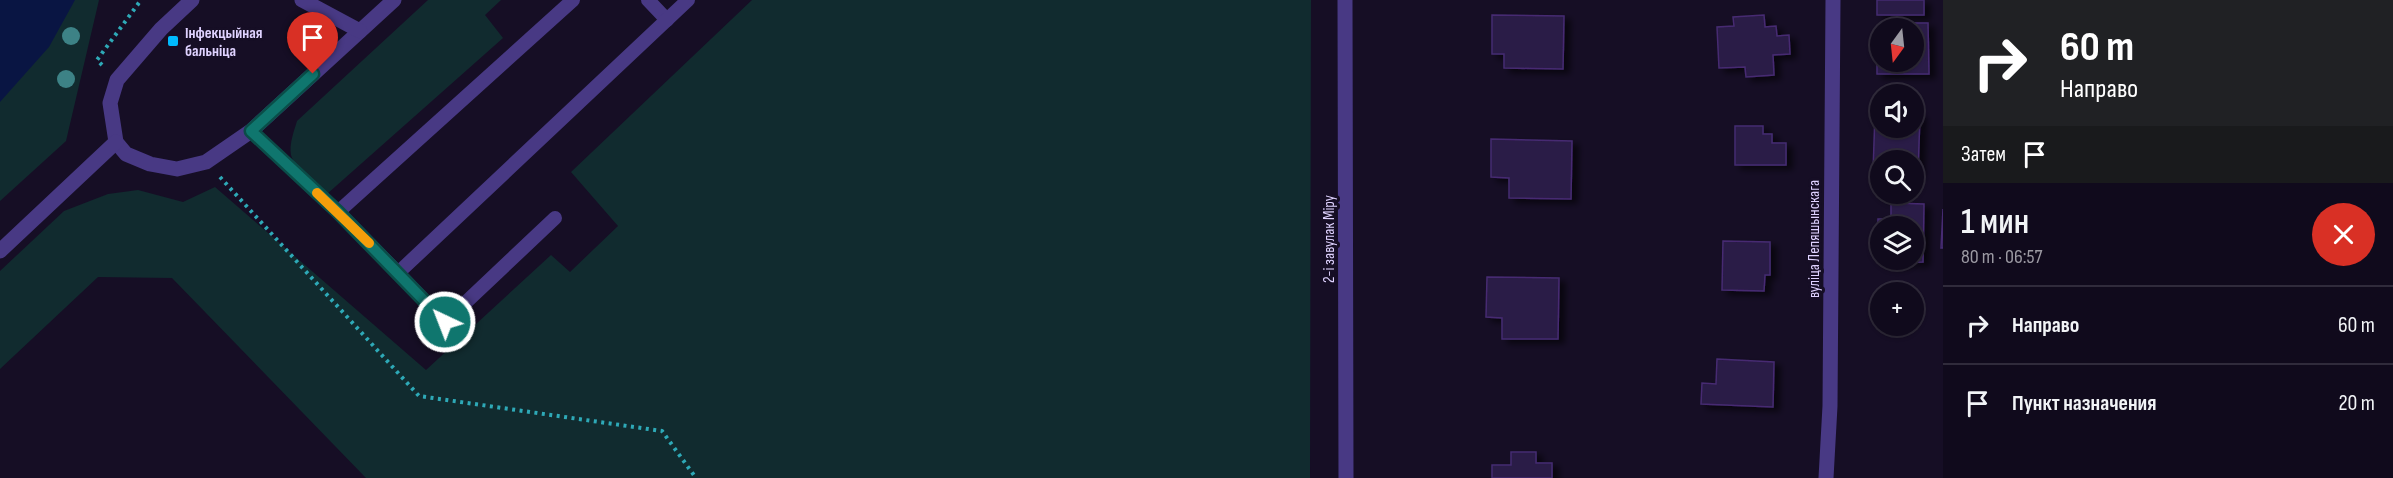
<!DOCTYPE html>
<html lang="ru">
<meta charset="utf-8">
<style>
body{margin:0;font-family:"Sofia Sans Condensed",sans-serif;background:#1e1829;color:#f1f3f6;height:100vh;display:flex;flex-direction:column;font-size:22px;white-space:nowrap}
*{box-sizing:border-box;margin:0}
p{font-size:20px;color:#9c9aa3}
.icon{flex:none;width:33px;height:33px;fill:none;stroke:currentColor;stroke-width:2;stroke-linecap:round;stroke-linejoin:round}
.map{position:relative;flex:1;overflow:hidden}
.sheet{display:flex;flex-direction:column;background:#100a1c;width:450px}
.sheet>*{flex:none}
.top-card{background:#202124;color:#fff;overflow:hidden}
.needle{width:39px;rotate:195deg}
.controls{position:absolute;left:1870px;top:18px;display:grid;gap:12px}
.controls a{display:grid;place-items:center;width:54px;height:54px;border-radius:50%;background:#100a1c;box-shadow:0 2px 4px #0004,0 0 0 2px #302b3b;font-size:30px}
.pin{position:absolute;display:grid;place-items:center;width:51px;height:51px;color:#fff;margin:-62px -26px;border-radius:50% 50% 50% 0;rotate:-45deg;box-shadow:0 0 6px #0007}
.pin .icon{rotate:45deg}
.me{position:absolute;width:66px;margin:-33px;rotate:317deg;stroke-linejoin:round;filter:drop-shadow(0 0 4px #0008)}
.turn{display:flex;align-items:center;gap:21px;height:126px;padding:0 18px;font-size:27px}
.turn .icon{width:78px;height:78px;stroke-width:2.5}
.turn b{display:block;font-size:42px;line-height:51px}
.then{display:flex;align-items:center;height:57px;padding:0 18px;background:#0003;gap:12px;font-size:22px}
.round{display:grid;place-items:center;flex:none;width:63px;height:63px;border-radius:32px;background:#1e1829}
.summary{display:flex;align-items:center;justify-content:space-between;height:102px;padding:0 18px}
h1{font-size:36px;font-weight:600;line-height:45px}
ul{padding:0;list-style:none}
li{display:flex;align-items:center;gap:18px;height:78px;padding:0 18px;border-top:2px solid #302b3b}
li div{flex:1}
li b{display:block;font-size:22px}
li em{font-style:normal}
main{display:flex;flex:1;min-height:0}
.map>svg:first-child{display:block}
.green{fill:#112b2f}
.water{fill:#091543}
.building{fill:#2a1a46;stroke:#462c72;stroke-width:1.5;filter:url(#shadow)}
.lines{fill:none;stroke-linecap:round;stroke-linejoin:round}
.path{stroke:#2ea9b7;stroke-width:4;stroke-dasharray:3 4.5;stroke-linecap:butt}
.service{stroke:#483984;stroke-width:14}
.minor{stroke:#483984;stroke-width:15}
.tree{fill:#3d8286}
.route-casing{stroke:#0a4d48;stroke-width:15}
.route{stroke:#0f766e;stroke-width:10}
.slow{stroke:#f59e0b;stroke-width:10}
.poi-dot{fill:#00bafd;stroke:#160e25;stroke-width:2}
.labels{text-anchor:middle;stroke-width:6;stroke-linejoin:round;paint-order:stroke}
.poi-label{font-size:16px;font-weight:bold;fill:#dfd2ff;stroke:#160e25;text-anchor:start}
.street-label{font-size:16px;fill:#dfd2ff;stroke:#160e25}
</style>
<main>
<div class="map">
<svg width="1943" height="478" viewBox="0 0 1943 478">
<defs>
<filter id="shadow"><feDropShadow dx="6" dy="4" stdDeviation="3" flood-color="#0009"/></filter>
</defs>
<rect width="100%" height="100%" fill="#160e25"/>
<g class="green">
<polygon points="0,0 99,0 66,141 0,201"/>
<path d="M428,0H501L485,15L503,38L327,194C318,185 294,167 291,155C289,144 294,131 297,121Z"/>
<polygon points="752,0 1311,0 1310,478 366,478 172,278 98,277 0,369 0,271 64,211 108,194 138,190 183,202 215,187 426,370 551,255 570,272 618,226 571,172"/>
</g>
<polygon class="water" points="0,0 75,0 49,47 0,102"/>
<g class="building">
<rect x="1877" y="0" width="47" height="15"/>
<polygon points="1492,15 1564,16 1563,69 1504,68 1504,54 1492,54"/>
<polygon points="1764,15 1765,27 1776,26 1777,36 1789,35 1790,54 1773,55 1774,75 1746,77 1745,67 1719,68 1717,27 1734,26 1733,17"/>
<polygon points="1907,23 1928,23 1929,74 1877,74 1877,31 1881,31 1881,62 1914,62 1914,28 1907,28"/>
<polygon points="1875,113 1881,113 1881,128 1914,128 1914,114 1920,114 1918,174 1914,174 1914,160 1881,160 1881,173 1873,173"/>
<polygon points="1735,126 1763,126 1763,134 1772,134 1772,143 1786,143 1786,165 1735,165"/>
<polygon points="1491,139 1572,141 1571,199 1509,198 1509,178 1491,177"/>
<polygon points="1891,203 1924,204 1923,262 1892,263 1892,260 1914,260 1914,226 1881,226 1881,230 1878,230 1878,219 1891,219"/>
<polygon points="1943,209 1943,248 1941,248"/>
<polygon points="1723,241 1770,242 1770,275 1765,275 1764,291 1722,290"/>
<polygon points="1487,277 1559,278 1558,339 1502,339 1502,318 1486,317"/>
<polygon points="1717,359 1774,362 1773,407 1701,404 1702,383 1716,384"/>
<polygon points="1511,452 1536,452 1536,463 1552,463 1552,478 1492,478 1492,465 1511,465"/>
</g>
<g class="lines">
<g class="path">
<polyline points="102,65 97,60 141,0"/>
<polyline points="220,177 419,396 662,431 696,478"/>
</g>
<g class="service">
<polyline points="648,0 667,20"/>
<polyline points="251,131 338,212 398,273 688,0"/>
<polyline points="338,212 573,0"/>
<polyline points="398,273 445,322 555,218"/>
</g>
<g class="minor">
<polyline points="192,0 161,29 117,80 110,103 116,142 126,154 150,164 177,169 206,162 251,131 394,0"/>
<polyline points="302,0 360,31"/>
<polyline points="1345,0 1346,478"/>
<polyline points="0,251 116,142"/>
<polyline points="1826,478 1830,406 1833,0"/>
</g>
</g>
<g class="tree">
<circle cx="71" cy="36" r="9"/>
<circle cx="66" cy="79" r="9"/>
</g>
<g class="lines">
<defs>
<polyline id="route" points="313,74 251,131 338,212 445,322"/>
</defs>
<use href="#route" class="route-casing"/>
<use href="#route" class="route"/>
<polyline class="slow" points="317,193 369,243"/>
</g>
<rect class="poi-dot" x="167" y="35" width="12" height="12" rx="3"/>
<g class="labels">
<g class="poi-label">
<text x="185" y="38">Інфекцыйная<tspan x="185" dy="18">бальніца</tspan></text>
</g>
<g class="street-label">
<text transform="translate(1328 239) rotate(-90)" y="6">2-і завулак Міру</text>
<text transform="translate(1813 239) rotate(-90)" y="6">вуліца Лепяшынскага</text>
</g>
</g>
</svg>
<div class="controls">
<a><svg class="needle" viewBox="-14 -14 28 28"><path d="M0-13l5 13h-10z" fill="#e53935"/><path d="M0 13l5-13h-10z" fill="#9c9aa3"/></svg></a>
<a><svg class="icon" aria-label="sound" viewBox="0 0 24 24"><path d="M4 9h4l5-4v14l-5-4H4zM17 9q2 3 0 6"/></svg></a>
<a><svg class="icon" aria-label="search" viewBox="0 0 24 24"><circle cx="10" cy="10" r="6"/><path d="M15 15l6 6"/></svg></a>
<a><svg class="icon" aria-label="layers" viewBox="0 0 24 24"><path d="M12 4l9 5-9 5-9-5zM3 14l9 5 9-5"/></svg></a>
<a>+</a>
</div>
<div class="pin" style="left:313px;top:74px;background:#d93025"><svg class="icon" aria-label="arrive" viewBox="0 0 24 24"><path d="M6 21V4h12l-3 4 3 4H6"/></svg></div>
<svg class="me" style="left:445px;top:322px" viewBox="-20 -20 40 40"><circle r="17" fill="#0f766e" stroke="#fff" stroke-width="3"/><path d="M0-11L8 9 0 5-8 9z" fill="#fff"/></svg>
</div>
<section class="sheet">
<div class="top-card">
<div class="turn"><svg class="icon" aria-label="right" viewBox="0 0 24 24"><path d="M7 20v-9h11M14 6l5 5-5 5"/></svg><div><b>60 m</b>Направо</div></div>
<div class="then">Затем<svg class="icon" aria-label="arrive" viewBox="0 0 24 24"><path d="M6 21V4h12l-3 4 3 4H6"/></svg></div>
</div>
<div class="summary"><div><h1>1 мин</h1><p>80 m · 06:57</p></div><a class="round" style="background:#d93025;color:#fff"><svg class="icon" aria-label="close" viewBox="0 0 24 24"><path d="M6 6l12 12M18 6L6 18"/></svg></a></div>
<ul>
<li><svg class="icon" aria-label="right" viewBox="0 0 24 24"><path d="M7 20v-9h11M14 6l5 5-5 5"/></svg><div><b>Направо</b></div><em>60 m</em></li>
<li><svg class="icon" aria-label="arrive" viewBox="0 0 24 24"><path d="M6 21V4h12l-3 4 3 4H6"/></svg><div><b>Пункт назначения</b></div><em>20 m</em></li>
</ul>
</section>
</main>
